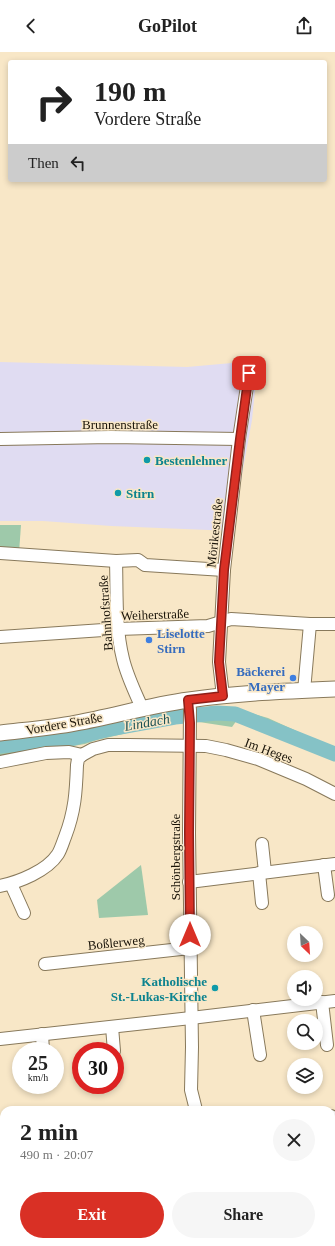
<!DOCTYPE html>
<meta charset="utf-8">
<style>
body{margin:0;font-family:Georgia,serif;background:#f6f6f6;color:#222;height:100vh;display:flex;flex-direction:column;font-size:15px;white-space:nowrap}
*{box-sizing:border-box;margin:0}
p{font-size:13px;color:#767676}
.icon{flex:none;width:22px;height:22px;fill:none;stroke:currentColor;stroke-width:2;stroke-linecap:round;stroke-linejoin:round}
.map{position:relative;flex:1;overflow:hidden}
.panel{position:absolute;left:0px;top:1054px;width:335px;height:140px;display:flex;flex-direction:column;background:#fff;border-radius:12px 12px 0 0;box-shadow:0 2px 6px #0003}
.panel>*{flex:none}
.guide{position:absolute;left:8px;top:8px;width:319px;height:122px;border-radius:4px;box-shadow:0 2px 6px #0003;background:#fff;color:#222;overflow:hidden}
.needle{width:26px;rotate:155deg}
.buttons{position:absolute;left:287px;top:874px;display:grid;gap:8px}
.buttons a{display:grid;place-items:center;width:36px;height:36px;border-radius:50%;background:#fff;box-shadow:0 2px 6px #0003;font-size:20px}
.speed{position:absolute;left:12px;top:990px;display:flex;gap:8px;font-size:20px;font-weight:700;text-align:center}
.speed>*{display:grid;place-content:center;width:52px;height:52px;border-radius:50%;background:#fff;box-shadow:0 2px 6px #0003;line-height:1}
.speed small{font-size:10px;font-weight:400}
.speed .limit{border:6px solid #d22;background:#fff;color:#111}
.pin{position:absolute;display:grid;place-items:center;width:34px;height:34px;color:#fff;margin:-17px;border-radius:8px;box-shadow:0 2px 6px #0006}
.me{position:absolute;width:44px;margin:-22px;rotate:0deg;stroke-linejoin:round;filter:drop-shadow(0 0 3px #0008)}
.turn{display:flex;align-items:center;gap:14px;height:84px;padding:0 20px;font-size:18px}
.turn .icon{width:52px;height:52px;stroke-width:2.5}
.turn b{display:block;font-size:28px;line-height:34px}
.then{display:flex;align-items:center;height:38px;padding:0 20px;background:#0003;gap:8px;font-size:15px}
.round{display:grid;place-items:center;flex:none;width:42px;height:42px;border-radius:21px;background:#f6f6f6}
.summary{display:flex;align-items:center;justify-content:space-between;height:68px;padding:0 20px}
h1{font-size:24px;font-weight:600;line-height:30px}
.primary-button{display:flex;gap:8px;margin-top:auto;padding:8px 20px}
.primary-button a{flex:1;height:46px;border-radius:24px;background:#d93025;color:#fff;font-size:16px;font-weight:600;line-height:46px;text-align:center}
.primary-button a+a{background:#f6f6f6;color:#222}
header{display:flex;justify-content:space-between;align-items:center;height:52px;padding:0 20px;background:#fff;font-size:18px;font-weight:600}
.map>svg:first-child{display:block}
.industrial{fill:#e0dcf2}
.green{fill:#9ec9aa}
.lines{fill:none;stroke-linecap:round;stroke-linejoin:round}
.river{stroke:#85c2c6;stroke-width:15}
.minor-casing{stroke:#88795b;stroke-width:14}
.major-casing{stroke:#88795b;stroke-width:17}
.minor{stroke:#fff;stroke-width:12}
.major{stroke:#fff;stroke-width:15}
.route-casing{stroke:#8d1f18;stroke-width:10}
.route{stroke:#d93025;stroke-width:7}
.culture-dot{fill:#0f9aa8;stroke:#f8e7c7;stroke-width:1.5}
.shop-dot{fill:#3f7fe0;stroke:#f8e7c7;stroke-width:1.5}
.labels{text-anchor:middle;stroke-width:3;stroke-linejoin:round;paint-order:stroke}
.street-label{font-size:13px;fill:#1a1409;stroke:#f8e7c7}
.culture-label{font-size:13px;font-weight:bold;fill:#0d838f;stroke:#f8e7c7;text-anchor:start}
.shop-label{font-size:13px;font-weight:bold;fill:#366cbe;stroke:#f8e7c7;text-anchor:start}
.water-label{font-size:14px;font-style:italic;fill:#1c5255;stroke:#f8e7c7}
</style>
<header><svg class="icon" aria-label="back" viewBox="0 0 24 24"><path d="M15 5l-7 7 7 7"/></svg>GoPilot<svg class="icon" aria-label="share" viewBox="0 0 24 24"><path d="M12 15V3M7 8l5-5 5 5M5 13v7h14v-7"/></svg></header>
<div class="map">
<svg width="335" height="1194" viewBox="0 0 335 1194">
<rect width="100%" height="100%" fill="#f8e7c7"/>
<polygon class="industrial" points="0,310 187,315 243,310 257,320 252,368 233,472 233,479 111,474 43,469 0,469"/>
<g class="green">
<polygon points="0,473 21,473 19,501 0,498"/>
<polygon points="234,656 268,666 303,682 298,693 237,668 232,675 199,670 203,659 208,657"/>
<polygon points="175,661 183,668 97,688 85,692 0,706 0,697 85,687 84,679"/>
<polygon points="141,813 148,863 99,866 97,848"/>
</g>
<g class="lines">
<polyline class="river" points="0,694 74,686 109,677 175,665 217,661 235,662 335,702"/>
<defs>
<g id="minor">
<polyline points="0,387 111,385 239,387"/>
<polyline points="0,501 116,509 138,508 145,513 224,518"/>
<path d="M116,509C117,541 115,575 123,607C127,624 135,640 142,656"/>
<polyline points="0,585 118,577 208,574 231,567 310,572 335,572"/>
<polyline points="304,639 310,572"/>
<polyline points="223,644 219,610 224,518 239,387 249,321"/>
<polyline points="189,648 190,658 189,781 192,995 191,1038 196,1058"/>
<polyline points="0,710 46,701 69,700 82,703 93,697 108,693 128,693 206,694 226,698 258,707 306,727 335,742"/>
<polyline points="262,792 265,820"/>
<polyline points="324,813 328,843"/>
<polyline points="259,821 262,851"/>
<polyline points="189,830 335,812"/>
<polyline points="11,832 24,861"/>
<path d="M0,834C19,830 47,819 58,802C61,797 63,790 65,785C75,759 76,740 77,713L78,707L82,703"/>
<polyline points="45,912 190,896"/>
<polyline points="322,950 327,993"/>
<polyline points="253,958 260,1003"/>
<polyline points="112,975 114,999"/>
<polyline points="42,982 43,999"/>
<polyline points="0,987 191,966 335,949"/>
<polyline points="115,1010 115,1011"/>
<polyline points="331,1064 335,1073"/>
<polyline points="331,1117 335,1115"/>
<polyline points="317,1190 332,1194"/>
<polyline points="278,1194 290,1190"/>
</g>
<path id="major" d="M0,681C25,678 51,676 76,671C114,664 151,653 189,648C237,641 286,639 335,637"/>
</defs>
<use href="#minor" class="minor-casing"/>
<use href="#major" class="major-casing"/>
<use href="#minor" class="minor"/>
<use href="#major" class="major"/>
</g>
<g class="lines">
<defs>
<polyline id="route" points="190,883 189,781 190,671 188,648 223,644 219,610 224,518 240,387 249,321"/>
</defs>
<use href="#route" class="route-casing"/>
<use href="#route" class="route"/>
</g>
<g class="culture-dot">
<circle cx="147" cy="408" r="4"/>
<circle cx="118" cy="441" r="4"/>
<circle cx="215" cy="936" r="4"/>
</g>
<g class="shop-dot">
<circle cx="149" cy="588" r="4"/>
<circle cx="293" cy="626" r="4"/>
</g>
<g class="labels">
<g class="street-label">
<text x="120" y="377">Brunnenstraße</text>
<text transform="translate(214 481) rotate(-84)" y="5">Mörikestraße</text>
<text transform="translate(105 561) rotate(-94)" y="5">Bahnhofstraße</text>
<text transform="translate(155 562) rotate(-2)" y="5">Weiherstraße</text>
<text transform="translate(64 671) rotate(-10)" y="5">Vordere Straße</text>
<text transform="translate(269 698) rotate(20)" y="5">Im Heges</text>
<text transform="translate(175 805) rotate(-90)" y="5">Schönbergstraße</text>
<text transform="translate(116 890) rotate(-6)" y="5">Boßlerweg</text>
</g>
<g class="culture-label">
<text x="155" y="413">Bestenlehner</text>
<text x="126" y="446">Stirn</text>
<text x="207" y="934" text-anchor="end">Katholische<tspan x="207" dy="15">St.-Lukas-Kirche</tspan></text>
</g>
<g class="shop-label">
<text x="157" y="586">Liselotte<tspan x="157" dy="15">Stirn</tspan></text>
<text x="285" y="624" text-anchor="end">Bäckerei<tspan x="285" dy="15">Mayer</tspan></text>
</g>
<g class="water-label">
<text transform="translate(147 670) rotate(-10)" y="5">Lindach</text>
</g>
</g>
</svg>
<div class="buttons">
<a><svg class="needle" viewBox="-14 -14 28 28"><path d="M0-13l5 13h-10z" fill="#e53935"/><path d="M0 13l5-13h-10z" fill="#767676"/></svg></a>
<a><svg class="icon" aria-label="sound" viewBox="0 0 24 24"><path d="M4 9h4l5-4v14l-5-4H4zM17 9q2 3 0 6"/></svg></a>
<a><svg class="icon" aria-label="search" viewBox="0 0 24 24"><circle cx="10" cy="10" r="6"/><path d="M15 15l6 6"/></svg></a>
<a><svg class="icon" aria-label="layers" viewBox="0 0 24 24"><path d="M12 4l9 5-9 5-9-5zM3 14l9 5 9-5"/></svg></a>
</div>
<div class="speed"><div>25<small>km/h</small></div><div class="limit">30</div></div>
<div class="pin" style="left:249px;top:321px;background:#d93025"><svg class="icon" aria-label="arrive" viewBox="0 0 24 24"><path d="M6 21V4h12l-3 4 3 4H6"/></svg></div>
<svg class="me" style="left:190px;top:883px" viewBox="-20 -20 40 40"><circle r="19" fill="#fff"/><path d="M0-13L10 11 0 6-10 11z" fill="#d93025"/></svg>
<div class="guide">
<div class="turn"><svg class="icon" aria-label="right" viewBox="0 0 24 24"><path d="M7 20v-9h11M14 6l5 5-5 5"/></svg><div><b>190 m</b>Vordere Straße</div></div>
<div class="then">Then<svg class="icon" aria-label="left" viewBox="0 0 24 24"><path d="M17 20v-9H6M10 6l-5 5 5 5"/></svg></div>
</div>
<section class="panel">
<div class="summary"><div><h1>2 min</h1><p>490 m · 20:07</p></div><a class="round"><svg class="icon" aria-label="close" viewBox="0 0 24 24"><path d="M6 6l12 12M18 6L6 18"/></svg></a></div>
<div class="primary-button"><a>Exit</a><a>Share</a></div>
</section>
</div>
